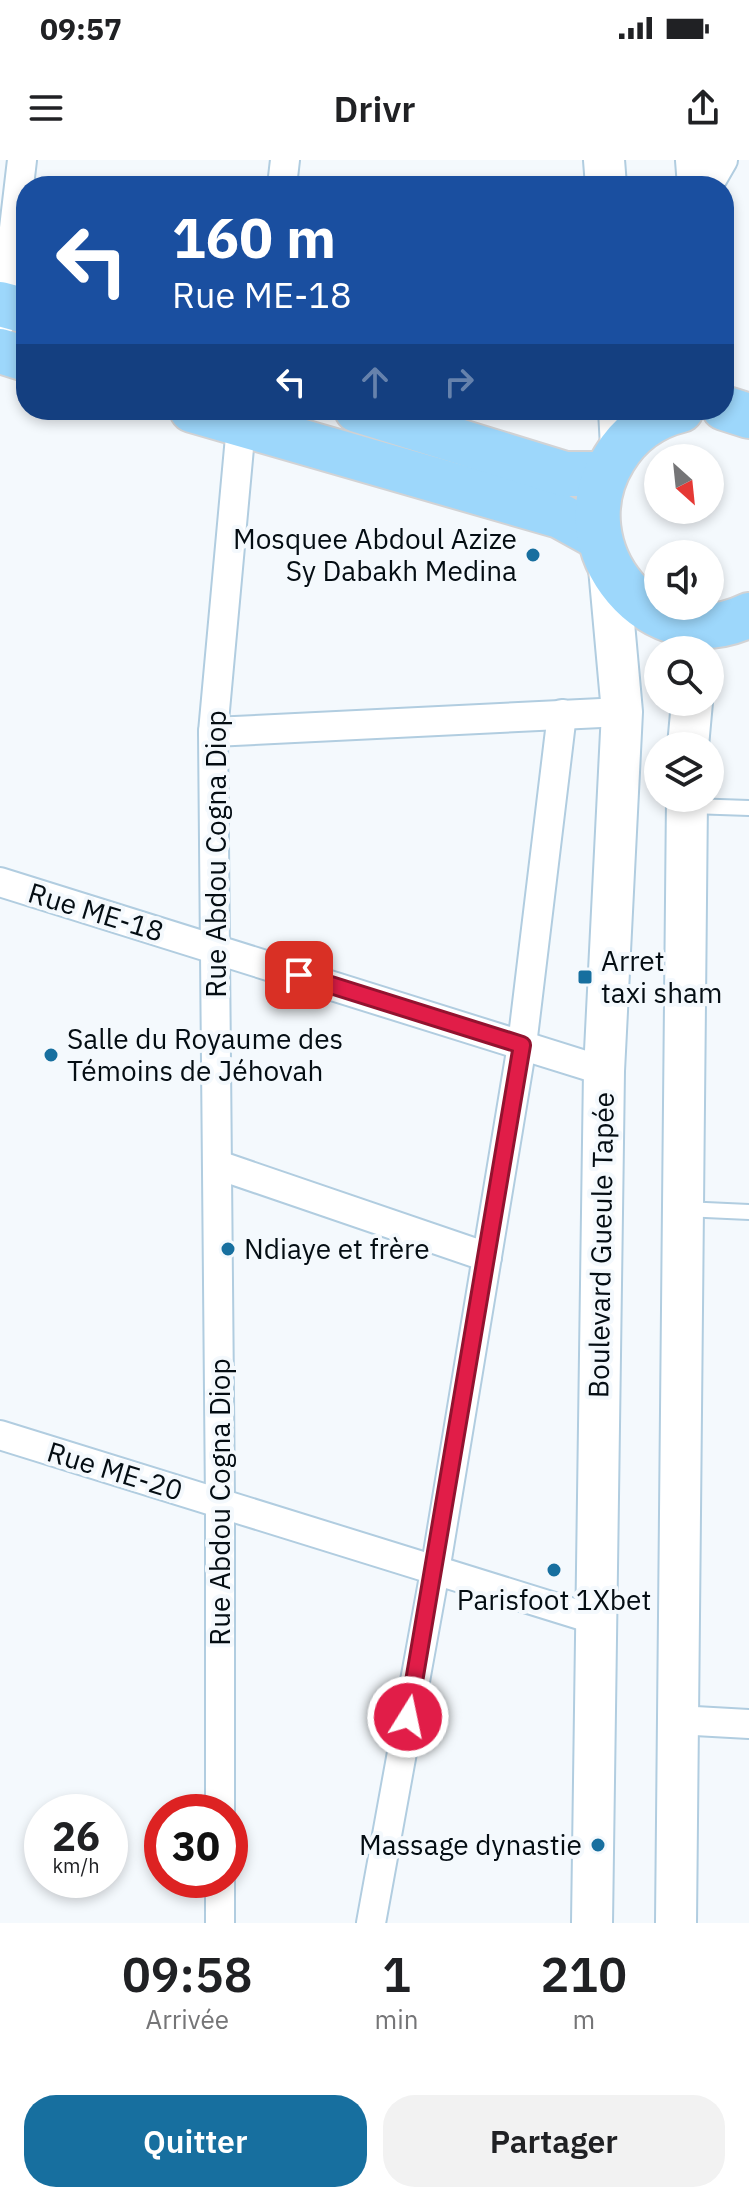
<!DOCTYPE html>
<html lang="fr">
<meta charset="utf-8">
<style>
body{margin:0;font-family:"IBM Plex Sans",sans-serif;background:#f2f2f2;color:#202124;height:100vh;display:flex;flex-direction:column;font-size:30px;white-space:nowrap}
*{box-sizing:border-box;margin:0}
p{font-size:26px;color:#757577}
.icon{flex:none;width:44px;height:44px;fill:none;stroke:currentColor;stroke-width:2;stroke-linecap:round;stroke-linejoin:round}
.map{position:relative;height:1763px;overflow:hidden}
.drawer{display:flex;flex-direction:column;background:#fff;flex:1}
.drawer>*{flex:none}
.guide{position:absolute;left:16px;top:16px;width:718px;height:244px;border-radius:32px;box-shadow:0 4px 12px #0003;background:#1a4fa0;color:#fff;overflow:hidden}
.needle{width:52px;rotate:153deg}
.tools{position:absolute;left:644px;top:284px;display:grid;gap:16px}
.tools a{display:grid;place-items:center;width:80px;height:80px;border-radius:50%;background:#fff;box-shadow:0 4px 12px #0003;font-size:40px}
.speed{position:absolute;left:24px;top:1634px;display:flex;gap:16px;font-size:40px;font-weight:700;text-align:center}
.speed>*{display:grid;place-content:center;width:104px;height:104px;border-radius:50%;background:#fff;box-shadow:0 4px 12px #0003;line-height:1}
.speed small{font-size:20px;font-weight:400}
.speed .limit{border:12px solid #d22;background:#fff;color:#111}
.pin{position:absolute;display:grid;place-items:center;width:68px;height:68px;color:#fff;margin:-34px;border-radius:16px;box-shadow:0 4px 12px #0006}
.me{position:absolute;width:88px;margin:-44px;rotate:10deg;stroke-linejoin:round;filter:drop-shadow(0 0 6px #0008)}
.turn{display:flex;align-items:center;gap:28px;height:168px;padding:0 24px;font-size:36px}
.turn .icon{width:104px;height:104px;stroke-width:2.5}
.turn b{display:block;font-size:56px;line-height:68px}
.lanes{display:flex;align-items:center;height:76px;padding:0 24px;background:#0003;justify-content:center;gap:40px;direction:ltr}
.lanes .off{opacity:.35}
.eta{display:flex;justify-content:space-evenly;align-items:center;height:136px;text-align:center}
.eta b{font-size:48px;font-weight:600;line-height:56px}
.button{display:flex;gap:16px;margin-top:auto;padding:16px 24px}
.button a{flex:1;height:92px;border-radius:32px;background:#176f9f;color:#fff;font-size:32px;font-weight:600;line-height:92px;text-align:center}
.button a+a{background:#f2f2f2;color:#202124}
.status{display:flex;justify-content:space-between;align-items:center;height:56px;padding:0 40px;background:#fff;direction:ltr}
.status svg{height:22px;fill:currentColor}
header{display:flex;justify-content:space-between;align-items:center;height:104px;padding:0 24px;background:#fff;font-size:36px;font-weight:600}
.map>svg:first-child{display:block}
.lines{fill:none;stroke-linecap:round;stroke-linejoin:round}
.lane-casing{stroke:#b1cde0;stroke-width:18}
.street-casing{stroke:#b1cde0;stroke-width:32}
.secondary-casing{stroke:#b1cde0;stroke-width:44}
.primary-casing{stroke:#d2d3d5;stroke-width:48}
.lane{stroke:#fff;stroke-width:14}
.street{stroke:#fff;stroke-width:28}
.secondary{stroke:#fff;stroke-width:40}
.primary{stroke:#9dd7fb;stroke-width:44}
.route-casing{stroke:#92132f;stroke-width:20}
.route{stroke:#e11d48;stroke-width:14}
.poi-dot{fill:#176f9f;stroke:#f4f9fd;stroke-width:3}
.labels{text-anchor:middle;stroke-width:8;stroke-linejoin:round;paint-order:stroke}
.poi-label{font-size:28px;fill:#040d13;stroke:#f4f9fd;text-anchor:start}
.street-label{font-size:28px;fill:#040d13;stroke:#f4f9fd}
</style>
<div class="status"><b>09:57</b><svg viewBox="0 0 49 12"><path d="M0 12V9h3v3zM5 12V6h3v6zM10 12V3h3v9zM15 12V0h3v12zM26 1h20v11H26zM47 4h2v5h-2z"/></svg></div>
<header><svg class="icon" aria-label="menu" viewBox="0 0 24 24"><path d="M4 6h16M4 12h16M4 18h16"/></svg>Drivr<svg class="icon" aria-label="share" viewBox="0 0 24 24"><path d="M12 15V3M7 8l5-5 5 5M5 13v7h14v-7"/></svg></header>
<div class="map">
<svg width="749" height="1763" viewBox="0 0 749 1763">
<rect width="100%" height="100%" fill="#f4f9fd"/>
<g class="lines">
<defs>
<g id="lane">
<polyline points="691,646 749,648"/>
<polyline points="684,1049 749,1052"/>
</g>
<g id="street">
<polyline points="282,26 285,0"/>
<polyline points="708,26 723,0"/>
<polyline points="1,162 5,145 22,0"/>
<polyline points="213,572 622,552"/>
<polyline points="0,722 604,911"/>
<polyline points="218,1005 487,1097"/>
<polyline points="0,1275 596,1460"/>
<polyline points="677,1560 749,1564"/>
<polyline points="220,1652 220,1343 213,572 241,266 246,251"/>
<polyline points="220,1763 220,1720"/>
<polyline points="371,1763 435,1411 522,885 562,554"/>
</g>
<g id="secondary">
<polyline points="604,0 606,26"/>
<polyline points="696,0 698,26"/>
<polyline points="619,250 621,287"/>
<polyline points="688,586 692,542"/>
<polyline points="592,1763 604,911 622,552 609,408"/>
<polyline points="676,1763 687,638"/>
</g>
<g id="primary">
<polyline points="0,144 26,151"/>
<polyline points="0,191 26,199"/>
<polyline points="724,248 749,256"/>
<polyline points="192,250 560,356 598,377"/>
<polyline points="357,250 565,314 605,314"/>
<path d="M681,250C652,257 629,274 614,299C559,388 653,502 749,455"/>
</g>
</defs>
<use href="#lane" class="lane-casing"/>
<use href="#street" class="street-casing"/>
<use href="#secondary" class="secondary-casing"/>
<use href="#primary" class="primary-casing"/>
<use href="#lane" class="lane"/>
<use href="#street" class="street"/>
<use href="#secondary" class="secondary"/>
<use href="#primary" class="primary"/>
</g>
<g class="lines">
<defs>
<polyline id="route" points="299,815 522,885 408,1557"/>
</defs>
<use href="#route" class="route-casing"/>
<use href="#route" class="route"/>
</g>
<g class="poi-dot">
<circle cx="533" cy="395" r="8"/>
<rect x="577" y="809" width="16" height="16" rx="4"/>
<circle cx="51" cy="895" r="8"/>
<circle cx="228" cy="1089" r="8"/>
<circle cx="554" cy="1410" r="8"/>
<circle cx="598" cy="1685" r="8"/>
</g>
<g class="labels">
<g class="poi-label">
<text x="517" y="389" text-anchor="end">Mosquee Abdoul Azize<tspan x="517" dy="32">Sy Dabakh Medina</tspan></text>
<text x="601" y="811">Arret<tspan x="601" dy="32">taxi sham</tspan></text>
<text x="67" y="889">Salle du Royaume des<tspan x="67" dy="32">Témoins de Jéhovah</tspan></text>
<text x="244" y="1099">Ndiaye et frère</text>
<text x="554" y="1450" text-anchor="middle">Parisfoot 1Xbet</text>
<text x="582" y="1695" text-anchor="end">Massage dynastie</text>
</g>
<g class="street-label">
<text transform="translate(216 694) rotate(-90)" y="10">Rue Abdou Cogna Diop</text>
<text transform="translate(96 752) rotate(17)" y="10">Rue ME-18</text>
<text transform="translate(601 1085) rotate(-89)" y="10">Boulevard Gueule Tapée</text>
<text transform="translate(115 1311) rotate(17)" y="10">Rue ME-20</text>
<text transform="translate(220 1342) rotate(-90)" y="10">Rue Abdou Cogna Diop</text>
</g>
</g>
</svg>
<div class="tools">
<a><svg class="needle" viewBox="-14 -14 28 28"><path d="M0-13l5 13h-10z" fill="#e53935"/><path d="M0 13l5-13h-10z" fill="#757577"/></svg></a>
<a><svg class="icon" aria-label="sound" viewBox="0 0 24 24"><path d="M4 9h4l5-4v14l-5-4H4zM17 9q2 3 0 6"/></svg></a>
<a><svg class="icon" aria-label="search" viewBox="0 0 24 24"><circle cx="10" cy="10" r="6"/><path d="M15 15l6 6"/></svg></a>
<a><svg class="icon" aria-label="layers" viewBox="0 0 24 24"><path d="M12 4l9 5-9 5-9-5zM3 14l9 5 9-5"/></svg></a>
</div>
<div class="speed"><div>26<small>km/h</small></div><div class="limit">30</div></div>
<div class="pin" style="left:299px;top:815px;background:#d93025"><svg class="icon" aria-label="arrive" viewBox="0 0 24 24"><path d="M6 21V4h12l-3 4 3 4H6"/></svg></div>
<svg class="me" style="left:408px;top:1557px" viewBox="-20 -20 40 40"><circle r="17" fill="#e11d48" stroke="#fff" stroke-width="3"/><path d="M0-11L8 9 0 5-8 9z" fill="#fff"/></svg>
<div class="guide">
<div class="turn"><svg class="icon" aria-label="left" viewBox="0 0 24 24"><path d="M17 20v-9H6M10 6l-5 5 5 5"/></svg><div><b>160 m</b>Rue ME-18</div></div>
<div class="lanes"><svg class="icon" aria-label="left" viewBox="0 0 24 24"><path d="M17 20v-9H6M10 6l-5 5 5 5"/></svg><svg class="icon off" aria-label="ahead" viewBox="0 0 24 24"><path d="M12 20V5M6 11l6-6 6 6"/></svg><svg class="icon off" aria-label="right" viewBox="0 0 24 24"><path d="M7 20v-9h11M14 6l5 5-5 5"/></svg></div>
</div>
</div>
<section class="drawer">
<div class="eta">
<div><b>09:58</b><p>Arrivée</p></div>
<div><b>1</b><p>min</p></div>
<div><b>210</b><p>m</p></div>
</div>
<div class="button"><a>Quitter</a><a>Partager</a></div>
</section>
